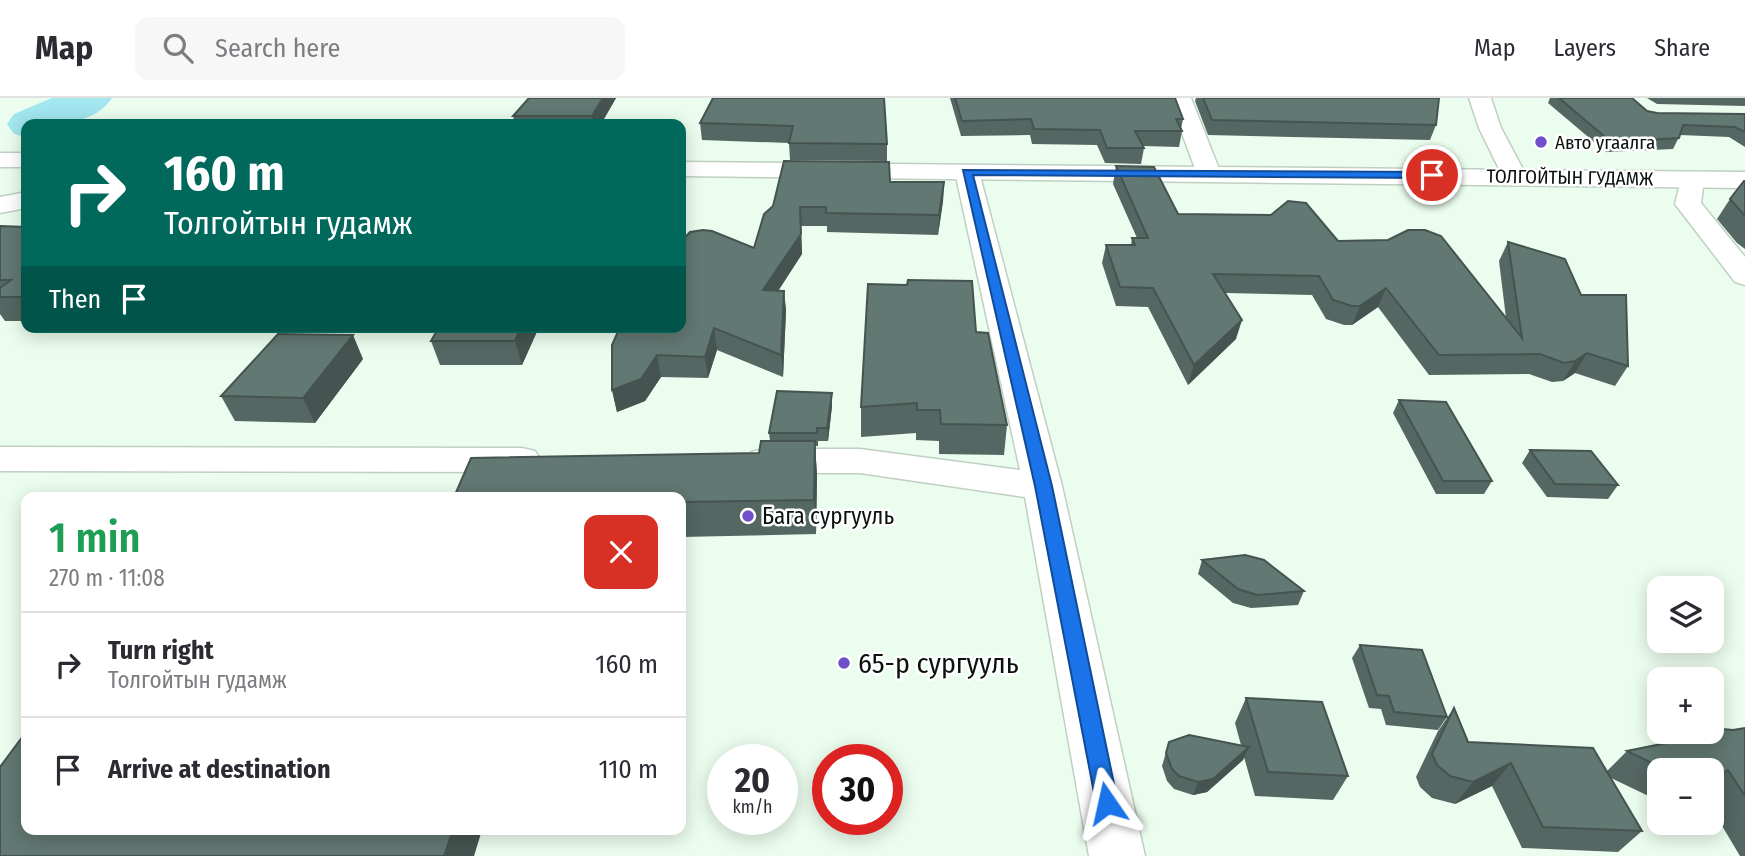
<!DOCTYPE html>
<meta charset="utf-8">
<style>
body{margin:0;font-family:"Fira Sans Condensed",sans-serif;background:#f7f7f7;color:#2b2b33;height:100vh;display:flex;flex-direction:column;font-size:26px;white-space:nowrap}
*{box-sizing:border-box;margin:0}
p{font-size:23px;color:#7c7c81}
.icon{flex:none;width:38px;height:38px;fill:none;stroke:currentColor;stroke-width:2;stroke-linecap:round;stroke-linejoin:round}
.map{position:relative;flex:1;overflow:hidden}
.sheet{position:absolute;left:21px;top:394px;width:665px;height:343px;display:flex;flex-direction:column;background:#fff;border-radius:14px;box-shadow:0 4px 18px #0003}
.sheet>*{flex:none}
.top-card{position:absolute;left:21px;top:21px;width:665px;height:214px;border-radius:14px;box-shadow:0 4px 18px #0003;background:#00695c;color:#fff;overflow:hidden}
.controls{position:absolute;left:1647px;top:478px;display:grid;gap:14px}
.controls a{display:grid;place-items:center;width:77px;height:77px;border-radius:14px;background:#fff;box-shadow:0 4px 18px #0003;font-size:35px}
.speed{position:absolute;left:707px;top:646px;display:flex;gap:14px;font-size:35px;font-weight:700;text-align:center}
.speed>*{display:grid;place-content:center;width:91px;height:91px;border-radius:50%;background:#fff;box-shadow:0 4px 18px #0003;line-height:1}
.speed small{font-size:18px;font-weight:400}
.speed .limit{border:10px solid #d22;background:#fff;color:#111}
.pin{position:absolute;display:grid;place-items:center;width:60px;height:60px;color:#fff;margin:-30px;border:4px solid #fff;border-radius:50%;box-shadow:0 2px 7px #0007}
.me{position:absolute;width:77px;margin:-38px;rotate:349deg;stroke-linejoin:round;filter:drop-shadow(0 0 5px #0008)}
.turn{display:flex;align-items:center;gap:24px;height:147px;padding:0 28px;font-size:32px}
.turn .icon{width:91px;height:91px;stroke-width:2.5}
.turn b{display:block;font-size:49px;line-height:60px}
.then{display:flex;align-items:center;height:66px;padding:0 28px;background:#0003;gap:14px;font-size:26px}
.round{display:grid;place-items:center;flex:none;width:74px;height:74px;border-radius:14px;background:#f7f7f7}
.summary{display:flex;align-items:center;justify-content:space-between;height:119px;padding:0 28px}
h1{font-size:42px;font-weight:600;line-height:52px;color:#1e9e55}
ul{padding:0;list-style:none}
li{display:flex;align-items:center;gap:21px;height:105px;padding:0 28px;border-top:2px solid #e1e1e2}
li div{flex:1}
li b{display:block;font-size:26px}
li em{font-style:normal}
header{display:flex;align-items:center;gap:42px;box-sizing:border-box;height:98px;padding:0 35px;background:#fff;border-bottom:2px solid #e1e1e2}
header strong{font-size:33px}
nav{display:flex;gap:38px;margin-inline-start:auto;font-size:24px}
.search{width:490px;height:63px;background:#f7f7f7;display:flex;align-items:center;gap:18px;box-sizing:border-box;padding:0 24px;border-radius:14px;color:#7c7c81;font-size:26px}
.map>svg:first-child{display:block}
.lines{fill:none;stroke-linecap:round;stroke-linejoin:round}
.river{fill:#a2e6ef;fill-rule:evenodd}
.street-casing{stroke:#bfd0c1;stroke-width:3}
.secondary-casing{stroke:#bfd0c1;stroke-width:3}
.street{fill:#fff;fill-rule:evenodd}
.secondary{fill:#fff;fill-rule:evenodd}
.wall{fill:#546762}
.shaded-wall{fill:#455450}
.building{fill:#627872;stroke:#455450;stroke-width:2}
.route{fill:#1a73e8;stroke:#114b97;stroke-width:2}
.poi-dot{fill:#6f50ca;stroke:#fff;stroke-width:2.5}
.labels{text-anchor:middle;stroke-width:5;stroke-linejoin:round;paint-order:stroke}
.far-poi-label{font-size:19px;fill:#0b110c;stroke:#fff;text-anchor:start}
.far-street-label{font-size:19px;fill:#0b110c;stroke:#fff}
.poi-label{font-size:23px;fill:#0b110c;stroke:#fff;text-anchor:start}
.near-poi-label{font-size:28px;fill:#0b110c;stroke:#fff;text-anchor:start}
</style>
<header>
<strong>Map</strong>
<div class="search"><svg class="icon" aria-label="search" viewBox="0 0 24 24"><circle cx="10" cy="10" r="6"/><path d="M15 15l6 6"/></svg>Search here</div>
<nav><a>Map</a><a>Layers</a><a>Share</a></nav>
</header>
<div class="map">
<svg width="1745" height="758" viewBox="0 0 1745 758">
<rect width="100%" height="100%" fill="#ebfdee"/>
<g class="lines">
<path class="river" d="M52,0H112C93,28 56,26 26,26V39L14,36L7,26L14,16Z"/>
<defs>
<g id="street">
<polygon points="1169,0 1191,0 1221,76 1218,81 1200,81 1197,76"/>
<polygon points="1469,0 1491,0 1501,30 1526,77 1523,82 1505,82 1502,77 1479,30"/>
<polygon points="967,67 976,69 979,74 1062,388 1145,758 1089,758 1025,399 860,375 764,375 751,372 745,363 751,354 764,351 860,351 1020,372 955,74 958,69"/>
<polygon points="1691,74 1700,77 1704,82 1701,105 1745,159 1745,187 1735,184 1675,106 1682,77"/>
<polygon points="26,94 26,110 0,115 0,99"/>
<polygon points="0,349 522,350 535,353 541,362 535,371 522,374 0,373"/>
</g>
<g id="secondary">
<rect x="0" y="55" width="26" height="14"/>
<polygon points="681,64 1745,74 1745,90 681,78"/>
</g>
</defs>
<use href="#street" class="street-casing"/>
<use href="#secondary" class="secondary-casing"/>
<use href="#street" class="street"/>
<use href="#secondary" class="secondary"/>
</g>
<g class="wall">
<polygon points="616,0 601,26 515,26 513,18"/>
<polygon points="713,0 887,46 887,63 790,62 789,45 702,42 700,25"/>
<polygon points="950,0 1175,0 1183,21 1181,31 1182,33 1179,49 1143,48 1144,50 1141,66 1105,65 1097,47 1032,46 1030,37 961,38"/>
<polygon points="1196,0 1439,0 1436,27 1430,42 1208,37 1195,3"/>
<polygon points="1550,0 1632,0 1647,13 1657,15 1745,16 1745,49 1729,39 1680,37 1673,51 1606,54 1548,5"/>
<polygon points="1647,0 1745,0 1745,8 1657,6"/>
<polygon points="1116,68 1178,116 1338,143 1506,220 1499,163 1508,144 1581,197 1628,268 1615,288 1575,275 1563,283 1552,284 1529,276 1429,277 1378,209 1352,227 1344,227 1326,221 1312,197 1225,195 1236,241 1188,287 1148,209 1116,208 1102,165 1106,147 1131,147 1132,140 1137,140 1113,86"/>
<polygon points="1745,83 1745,151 1737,145 1717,121 1730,101"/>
<polygon points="890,84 944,84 943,103 938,137 827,134 827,128 801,128 802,156 778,193 784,193 786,213 783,279 717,252 708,280 661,279 645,303 617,314 612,292 754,150 764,116"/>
<polygon points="0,128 26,129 26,223 5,223 0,216"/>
<polygon points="539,229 522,267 440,267 431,243"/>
<polygon points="976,234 1007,327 1004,357 939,356 939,343 916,342 916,335 861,339 861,309"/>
<polygon points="363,261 315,325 235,323 221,298"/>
<polygon points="832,295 832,308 828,343 818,343 818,348 815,348 817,378 816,436 681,439 681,399 759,355 770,343 769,335"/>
<polygon points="1399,302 1492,383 1484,396 1436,396 1393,315"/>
<polygon points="1530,352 1618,387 1608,401 1547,399 1522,365"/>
<polygon points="1202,462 1304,493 1298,507 1251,510 1233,505 1198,476"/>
<polygon points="1360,547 1447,619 1438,632 1386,627 1381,611 1369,610 1352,560"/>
<polygon points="1246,600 1348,678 1333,702 1255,698 1244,659 1243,662 1207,694 1193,697 1174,691 1167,683 1162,668 1169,644 1241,647 1235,625"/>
<polygon points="1454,610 1468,644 1607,673 1627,653 1689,641 1697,634 1733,632 1745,630 1745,758 1740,758 1712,711 1712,672 1659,672 1659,703 1611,680 1642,733 1618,754 1522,750 1492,688 1455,706 1432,700 1420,689 1416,679 1438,633"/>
</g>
<g class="shaded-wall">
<polygon points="603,0 616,0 601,26 593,26 592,18"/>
<polygon points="944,84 943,103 938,137 939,117"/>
<polygon points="800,109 802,156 765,213 763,192"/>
<polygon points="1386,190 1378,209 1352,227 1360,208"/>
<polygon points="784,193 786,213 783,279 781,257"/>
<polygon points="1242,222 1236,241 1188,287 1194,267"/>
<polygon points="521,229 539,229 522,267 515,243"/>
<polygon points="714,230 717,252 708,280 705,259"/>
<polygon points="353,237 363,261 315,325 303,300"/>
<polygon points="1587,255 1575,275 1563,283 1575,263"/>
<polygon points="657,257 661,279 645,303 617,314 612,292"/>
<polygon points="832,295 832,308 828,343 827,330"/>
<polygon points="815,343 817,378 816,436 814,402"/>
<polygon points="1249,649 1243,662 1207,694 1193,697 1198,684"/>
<polygon points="1511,665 1492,688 1455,706 1473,684"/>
<polygon points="1728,672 1712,686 1712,681"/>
<polygon points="453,732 482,732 474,758 444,758"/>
</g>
<g class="building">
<polygon points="529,0 603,0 592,18 513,18"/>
<polygon points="713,0 884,0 887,46 789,45 793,28 700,25"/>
<polygon points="955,0 1175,0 1183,21 1176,21 1182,33 1135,33 1144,50 1107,50 1100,32 1034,31 1031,21 962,23"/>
<polygon points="1203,0 1439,0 1436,27 1212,22"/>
<polygon points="1559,0 1632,0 1647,13 1657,15 1745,16 1745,34 1735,29 1683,27 1679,40 1611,44"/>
<polygon points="784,63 889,64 890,84 944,84 939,117 826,115 826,109 800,109 801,136 763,192 784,193 781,257 714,230 705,259 657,257 641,281 612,292 612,247 620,229 681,229 681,144 690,134 703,132 712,133 754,150 764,116 773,108"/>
<polygon points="1116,68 1154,69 1178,116 1271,117 1288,103 1306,105 1338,143 1388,142 1408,132 1425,132 1441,138 1522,240 1508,144 1565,161 1581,197 1626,197 1628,268 1587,255 1575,263 1564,265 1540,256 1439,257 1386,190 1360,208 1352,208 1333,202 1319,178 1213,176 1242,222 1194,267 1153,190 1120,189 1106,147 1135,147 1132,140 1148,140"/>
<polygon points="1744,83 1745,83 1745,118 1730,101"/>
<polygon points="0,128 26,129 26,199 0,199 0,190 11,182 0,182"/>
<polygon points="908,182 972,183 976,234 988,235 1007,327 941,326 940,312 917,312 917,305 861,309 868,186 907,187"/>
<polygon points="439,229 521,229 515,243 431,243"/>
<polygon points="278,236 353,237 303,300 221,298"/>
<polygon points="777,293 832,295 827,330 817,330 817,335 769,335"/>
<polygon points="1399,302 1446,304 1492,383 1443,383"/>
<polygon points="761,343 815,343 814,402 681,404 681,399 454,399 471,360 759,355"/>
<polygon points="1530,352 1591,353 1618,387 1555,386"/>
<polygon points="1245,457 1264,462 1304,493 1257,497 1238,491 1202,462"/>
<polygon points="1360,547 1422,552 1447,619 1394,614 1389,598 1377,597"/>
<polygon points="1246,600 1322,604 1348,678 1268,674"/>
<polygon points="1454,610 1468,644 1593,650 1642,733 1543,729 1511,665 1473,684 1450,678 1437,667 1432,656"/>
<polygon points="1712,630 1733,632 1745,630 1745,698 1728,672 1712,681 1712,672 1666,672 1627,653 1706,637 1704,634 1712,634"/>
<polygon points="26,634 26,732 453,732 444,758 0,758 0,669"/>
<polygon points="1189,637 1249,649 1213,681 1198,684 1179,678 1172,671 1166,655 1169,644"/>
</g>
<polygon class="route" points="963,72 1432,74 1437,77 1432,80 973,77 1052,388 1118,705 1114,712 1107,715 1099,712 1096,705 1035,388"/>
<g class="poi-dot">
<circle cx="1541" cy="44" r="7"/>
<circle cx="748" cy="418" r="7"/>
<circle cx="844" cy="565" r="7"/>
</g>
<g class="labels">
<g class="far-poi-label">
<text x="1555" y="51">Авто угаалга</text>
</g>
<g class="far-street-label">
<text transform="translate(1570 79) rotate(1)" y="7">ТОЛГОЙТЫН ГУДАМЖ</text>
</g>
<g class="poi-label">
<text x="762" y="426">Бага сургууль</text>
</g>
<g class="near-poi-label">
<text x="858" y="575">65-р сургууль</text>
</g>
</g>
</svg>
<div class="controls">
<a><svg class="icon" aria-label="layers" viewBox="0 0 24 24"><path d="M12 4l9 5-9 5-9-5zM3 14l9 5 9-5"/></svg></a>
<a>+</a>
<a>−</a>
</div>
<div class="speed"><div>20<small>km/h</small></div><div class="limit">30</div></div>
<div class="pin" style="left:1432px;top:77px;background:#d93025"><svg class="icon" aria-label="arrive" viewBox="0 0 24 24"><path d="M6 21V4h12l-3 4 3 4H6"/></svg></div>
<svg class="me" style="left:1107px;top:705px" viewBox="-20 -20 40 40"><path d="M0-17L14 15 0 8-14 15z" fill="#1a73e8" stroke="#fff" stroke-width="4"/></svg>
<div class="top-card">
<div class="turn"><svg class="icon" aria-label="right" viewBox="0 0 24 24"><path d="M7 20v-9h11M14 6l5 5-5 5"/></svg><div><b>160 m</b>Толгойтын гудамж</div></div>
<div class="then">Then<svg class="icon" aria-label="arrive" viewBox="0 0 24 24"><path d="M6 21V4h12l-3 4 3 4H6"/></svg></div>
</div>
<section class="sheet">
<div class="summary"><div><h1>1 min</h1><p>270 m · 11:08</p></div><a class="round" style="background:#d93025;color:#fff"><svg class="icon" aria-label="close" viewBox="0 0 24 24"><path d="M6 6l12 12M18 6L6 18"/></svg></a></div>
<ul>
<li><svg class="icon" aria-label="right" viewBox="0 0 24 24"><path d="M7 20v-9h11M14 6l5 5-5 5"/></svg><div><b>Turn right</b><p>Толгойтын гудамж</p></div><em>160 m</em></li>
<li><svg class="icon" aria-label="arrive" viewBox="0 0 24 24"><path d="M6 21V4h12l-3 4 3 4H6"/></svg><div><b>Arrive at destination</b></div><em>110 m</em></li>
</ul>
</section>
</div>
